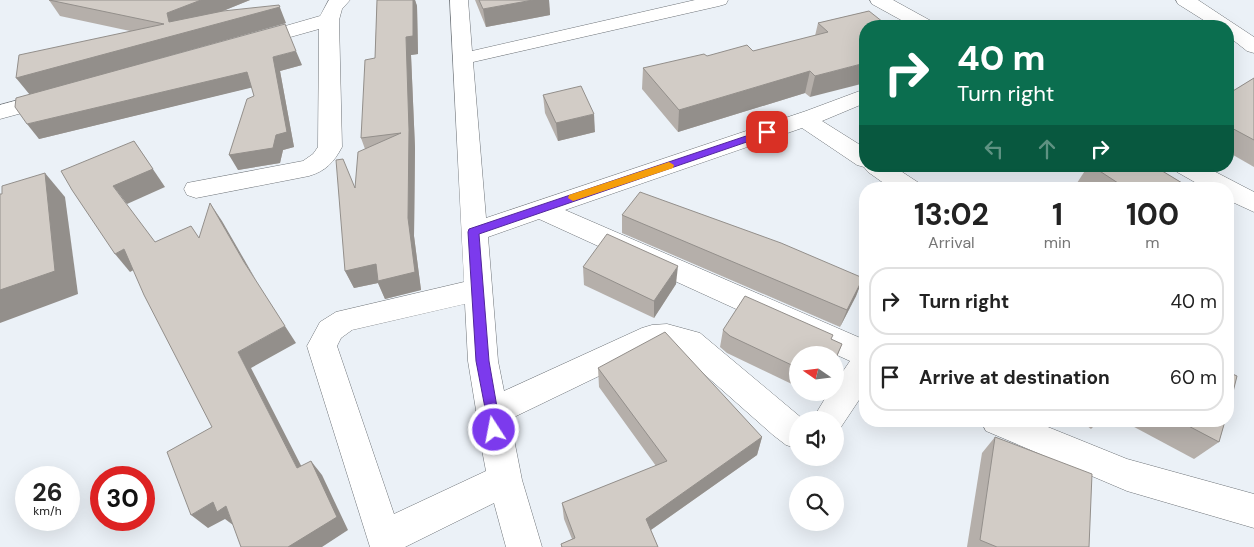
<!DOCTYPE html>
<style>
body{margin:0;font-family:"DM Sans",sans-serif;background:#f2f2f2;color:#222;height:100vh;display:flex;flex-direction:column;font-size:19px;white-space:nowrap}
*{box-sizing:border-box;margin:0}
p{font-size:16px;color:#767676}
.icon{flex:none;width:28px;height:28px;fill:none;stroke:currentColor;stroke-width:2;stroke-linecap:round;stroke-linejoin:round}
.map{position:relative;flex:1;overflow:hidden}
.details{position:absolute;left:859px;top:182px;width:375px;height:245px;display:flex;flex-direction:column;background:#fff;border-radius:20px;box-shadow:0 5px 20px #0002}
.details>*{flex:none}
.guide{position:absolute;left:859px;top:20px;width:375px;height:152px;border-radius:20px;box-shadow:0 5px 20px #0002;background:#0b6e4f;color:#fff;overflow:hidden}
.needle{width:32px;rotate:284deg}
.fabs{position:absolute;left:789px;top:346px;display:grid;gap:10px}
.fabs a{display:grid;place-items:center;width:55px;height:55px;border-radius:50%;background:#fff;box-shadow:0 5px 20px #0002;font-size:25px}
.speed{position:absolute;left:15px;top:466px;display:flex;gap:10px;font-size:25px;font-weight:700;text-align:center}
.speed>*{display:grid;place-content:center;width:65px;height:65px;border-radius:50%;background:#fff;box-shadow:0 5px 20px #0002;line-height:1}
.speed small{font-size:12px;font-weight:400}
.speed .limit{border:8px solid #d22;background:#fff;color:#111}
.pin{position:absolute;display:grid;place-items:center;width:42px;height:42px;color:#fff;margin:-21px;border-radius:10px;box-shadow:0 2px 8px #0006}
.me{position:absolute;width:55px;margin:-28px;rotate:349deg;stroke-linejoin:round;filter:drop-shadow(0 0 4px #0008)}
.turn{display:flex;align-items:center;gap:18px;height:105px;padding:0 15px;font-size:22px}
.turn .icon{width:65px;height:65px;stroke-width:2.5}
.turn b{display:block;font-size:35px;line-height:42px}
.lanes{display:flex;align-items:center;height:48px;padding:0 15px;background:#0003;justify-content:center;gap:25px;direction:ltr}
.lanes .off{opacity:.35}
.eta{display:flex;justify-content:space-evenly;align-items:center;height:85px;text-align:center}
.eta b{font-size:30px;font-weight:700;line-height:35px}
ul{padding:0;list-style:none}
li{display:flex;align-items:center;gap:15px;height:68px;margin:0 10px 8px;padding:0 5px;border:2px solid #e0e0e0;border-radius:20px}
li div{flex:1}
li b{display:block;font-size:19px}
li em{font-style:normal}
.map>svg:first-child{display:block}
.lines{fill:none;stroke-linecap:round;stroke-linejoin:round}
.minor-casing{stroke:#6f7479;stroke-width:1}
.minor{fill:#fff;fill-rule:evenodd}
.wall{fill:#b5afaa}
.shaded-wall{fill:#938f8b}
.building{fill:#d2ccc6;stroke:#938f8b}
.route{fill:#7c3aed;stroke:#51269a}
.slow{fill:#f59e0b}
</style>
<div class="map">
<svg width="1254" height="547" viewBox="0 0 1254 547">
<rect width="100%" height="100%" fill="#ebf1f7"/>
<g class="lines">
<defs>
<g id="minor">
<path d="M329,0H350L342,9L339,20L342,147C334,162 326,171 309,176L196,198L187,195L184,189L187,183L303,161L313,154L318,147L319,29L251,48L244,46L241,42L244,38L320,16Z"/>
<path d="M450,0H468L472,51L695,0H728L726,4L719,6L473,62L486,218L806,111L865,89V103L822,121L865,148V166H893L919,183L922,189H892L868,172L864,167L857,165L802,128L565,210L865,340V391L839,430L835,432V420H812L829,392H835V383L850,361L539,219L488,237L498,361L504,391L642,328L652,325L667,324L700,333L804,420H798V449L786,445L773,435L678,351L671,348H657L510,419L522,480L542,547H506L494,503L405,547H370L307,346L320,322L336,312L464,282ZM465,304L468,361L476,410L475,413L486,471L394,514L337,346L341,338L352,330Z"/>
<polygon points="870,0 893,0 933,22 936,26 912,26 872,4"/>
<polygon points="1176,0 1198,0 1254,37 1254,53 1247,51 1228,36 1228,26 1213,26 1178,4"/>
<polygon points="51,91 59,93 62,98 59,103 0,119 0,105"/>
<polygon points="1173,166 1204,166 1254,192 1254,212 1228,200 1228,189 1207,189 1177,172"/>
<polygon points="981,421 1033,421 1127,459 1254,494 1254,528 1127,491 986,431"/>
</g>
</defs>
<use href="#minor" class="minor-casing"/>
<use href="#minor" class="minor"/>
</g>
<g class="wall">
<polygon points="49,0 250,0 223,11 286,23 139,64 302,65 280,71 294,147 283,150 280,163 238,170 254,96 252,87 39,139 29,94 130,31 60,16"/>
<polygon points="377,0 415,0 417,6 418,54 411,55 415,148 414,236 421,290 385,299 378,283 354,288 345,271 355,188 365,149 361,138 375,58"/>
<polygon points="475,0 549,0 550,15 486,27"/>
<polygon points="869,11 810,97 805,93 678,132 642,89 643,68 707,56 753,51 815,36 818,23"/>
<polygon points="1254,78 1254,167 1228,152 1228,94"/>
<polygon points="543,95 595,132 558,141 545,113"/>
<polygon points="1088,166 1154,166 1192,189 1086,189 1077,183"/>
<polygon points="622,215 863,278 856,296 840,327 622,233"/>
<polygon points="583,267 676,284 654,318 584,285"/>
<polygon points="723,330 831,339 842,344 835,362 835,355 798,355 798,387 727,353 720,347"/>
<polygon points="598,368 762,437 757,455 651,530 658,547 561,547 561,544 572,539 564,519 562,503 656,466 599,387"/>
<polygon points="809,392 821,392 819,397"/>
<polygon points="1081,421 1099,421 1091,429"/>
<polygon points="1123,421 1225,421 1219,442 1194,459"/>
<polygon points="995,437 1089,547 967,547 982,453"/>
</g>
<g class="shaded-wall">
<polygon points="201,0 250,0 176,30 279,5 286,23 30,95 16,78 169,22 167,13"/>
<polygon points="413,0 415,0 417,6 418,54 411,55 415,148 414,236 421,290 385,299 378,283 354,288 345,271 408,218 406,37"/>
<polygon points="533,0 549,0 550,15 486,27 483,9"/>
<polygon points="296,51 302,65 280,71 294,147 283,150 280,163 238,170 229,155 273,57"/>
<polygon points="865,63 865,83 810,97 815,76"/>
<polygon points="810,71 805,93 678,132 679,110"/>
<polygon points="247,72 254,87 39,139 27,124"/>
<polygon points="594,114 595,132 558,141 556,123"/>
<polygon points="134,141 165,187 127,204 113,186"/>
<polygon points="45,173 65,197 78,294 0,323 0,290"/>
<polygon points="210,203 222,221 256,280 244,262"/>
<polygon points="124,249 139,267 130,272 115,254"/>
<polygon points="678,266 676,284 654,318 654,301"/>
<polygon points="863,278 856,296 840,327 847,310"/>
<polygon points="285,326 296,343 251,368 310,483 297,468 238,352"/>
<polygon points="762,437 757,455 645,534 646,519"/>
<polygon points="311,461 322,475 348,530 322,547 288,547"/>
<polygon points="213,502 226,506 233,525 225,519 208,528 191,515"/>
</g>
<g class="building">
<polygon points="49,0 201,0 167,13 169,22 223,11 279,5 280,7 16,78 19,55 164,24"/>
<polygon points="377,0 413,0 413,36 406,37 409,130 408,218 415,272 378,281 376,264 345,271 336,160 343,159 355,188 358,152 401,133 361,138 365,60 375,58"/>
<polygon points="479,0 533,0 483,9"/>
<polygon points="869,11 888,26 865,26 865,63 815,76 810,71 679,110 643,68 704,54 707,56 747,45 753,51 828,32 818,23"/>
<polygon points="285,24 296,51 273,57 287,132 276,135 273,148 229,155 247,99 254,96 247,72 27,124 15,107 16,98"/>
<polygon points="1254,78 1254,140 1228,126 1228,94"/>
<polygon points="581,86 594,114 556,123 543,95"/>
<polygon points="134,141 153,169 113,186 155,242 191,226 199,238 210,203 244,262 285,326 238,352 297,468 311,461 337,517 288,547 241,547 226,506 217,512 213,502 191,515 167,452 212,427 144,295 124,249 115,254 72,190 61,171"/>
<polygon points="1092,166 1154,166 1192,189 1121,189 1118,187 1121,185"/>
<polygon points="45,173 55,271 0,290 0,194 2,194 2,186"/>
<polygon points="640,192 781,243 863,278 847,310 622,215"/>
<polygon points="607,234 678,266 654,301 583,267"/>
<polygon points="745,296 833,335 831,339 842,344 835,360 835,355 798,355 798,368 730,336 723,330"/>
<polygon points="665,332 762,437 646,519 658,547 562,547 561,544 575,538 562,503 667,461 598,368"/>
<polygon points="1228,372 1237,376 1228,412"/>
<polygon points="1179,421 1225,421 1219,442"/>
<polygon points="995,437 1092,474 1089,547 997,547 980,540"/>
</g>
<polygon class="route" points="767,129 770,130 770,134 479,234 489,361 501,430 499,434 494,436 490,434 476,361 468,232 469,229"/>
<polygon class="slow" points="669,162 674,165 673,168 573,201 568,198 569,195"/>
</svg>
<div class="fabs">
<a><svg class="needle" viewBox="-14 -14 28 28"><path d="M0-13l5 13h-10z" fill="#e53935"/><path d="M0 13l5-13h-10z" fill="#767676"/></svg></a>
<a><svg class="icon" aria-label="sound" viewBox="0 0 24 24"><path d="M4 9h4l5-4v14l-5-4H4zM17 9q2 3 0 6"/></svg></a>
<a><svg class="icon" aria-label="search" viewBox="0 0 24 24"><circle cx="10" cy="10" r="6"/><path d="M15 15l6 6"/></svg></a>
</div>
<div class="speed"><div>26<small>km/h</small></div><div class="limit">30</div></div>
<div class="pin" style="left:767px;top:132px;background:#d93025"><svg class="icon" aria-label="arrive" viewBox="0 0 24 24"><path d="M6 21V4h12l-3 4 3 4H6"/></svg></div>
<svg class="me" style="left:494px;top:430px" viewBox="-20 -20 40 40"><circle r="17" fill="#7c3aed" stroke="#fff" stroke-width="3"/><path d="M0-11L8 9 0 5-8 9z" fill="#fff"/></svg>
<div class="guide">
<div class="turn"><svg class="icon" aria-label="right" viewBox="0 0 24 24"><path d="M7 20v-9h11M14 6l5 5-5 5"/></svg><div><b>40 m</b>Turn right</div></div>
<div class="lanes"><svg class="icon off" aria-label="left" viewBox="0 0 24 24"><path d="M17 20v-9H6M10 6l-5 5 5 5"/></svg><svg class="icon off" aria-label="ahead" viewBox="0 0 24 24"><path d="M12 20V5M6 11l6-6 6 6"/></svg><svg class="icon" aria-label="right" viewBox="0 0 24 24"><path d="M7 20v-9h11M14 6l5 5-5 5"/></svg></div>
</div>
<section class="details">
<div class="eta">
<div><b>13:02</b><p>Arrival</p></div>
<div><b>1</b><p>min</p></div>
<div><b>100</b><p>m</p></div>
</div>
<ul>
<li><svg class="icon" aria-label="right" viewBox="0 0 24 24"><path d="M7 20v-9h11M14 6l5 5-5 5"/></svg><div><b>Turn right</b></div><em>40 m</em></li>
<li><svg class="icon" aria-label="arrive" viewBox="0 0 24 24"><path d="M6 21V4h12l-3 4 3 4H6"/></svg><div><b>Arrive at destination</b></div><em>60 m</em></li>
</ul>
</section>
</div>
